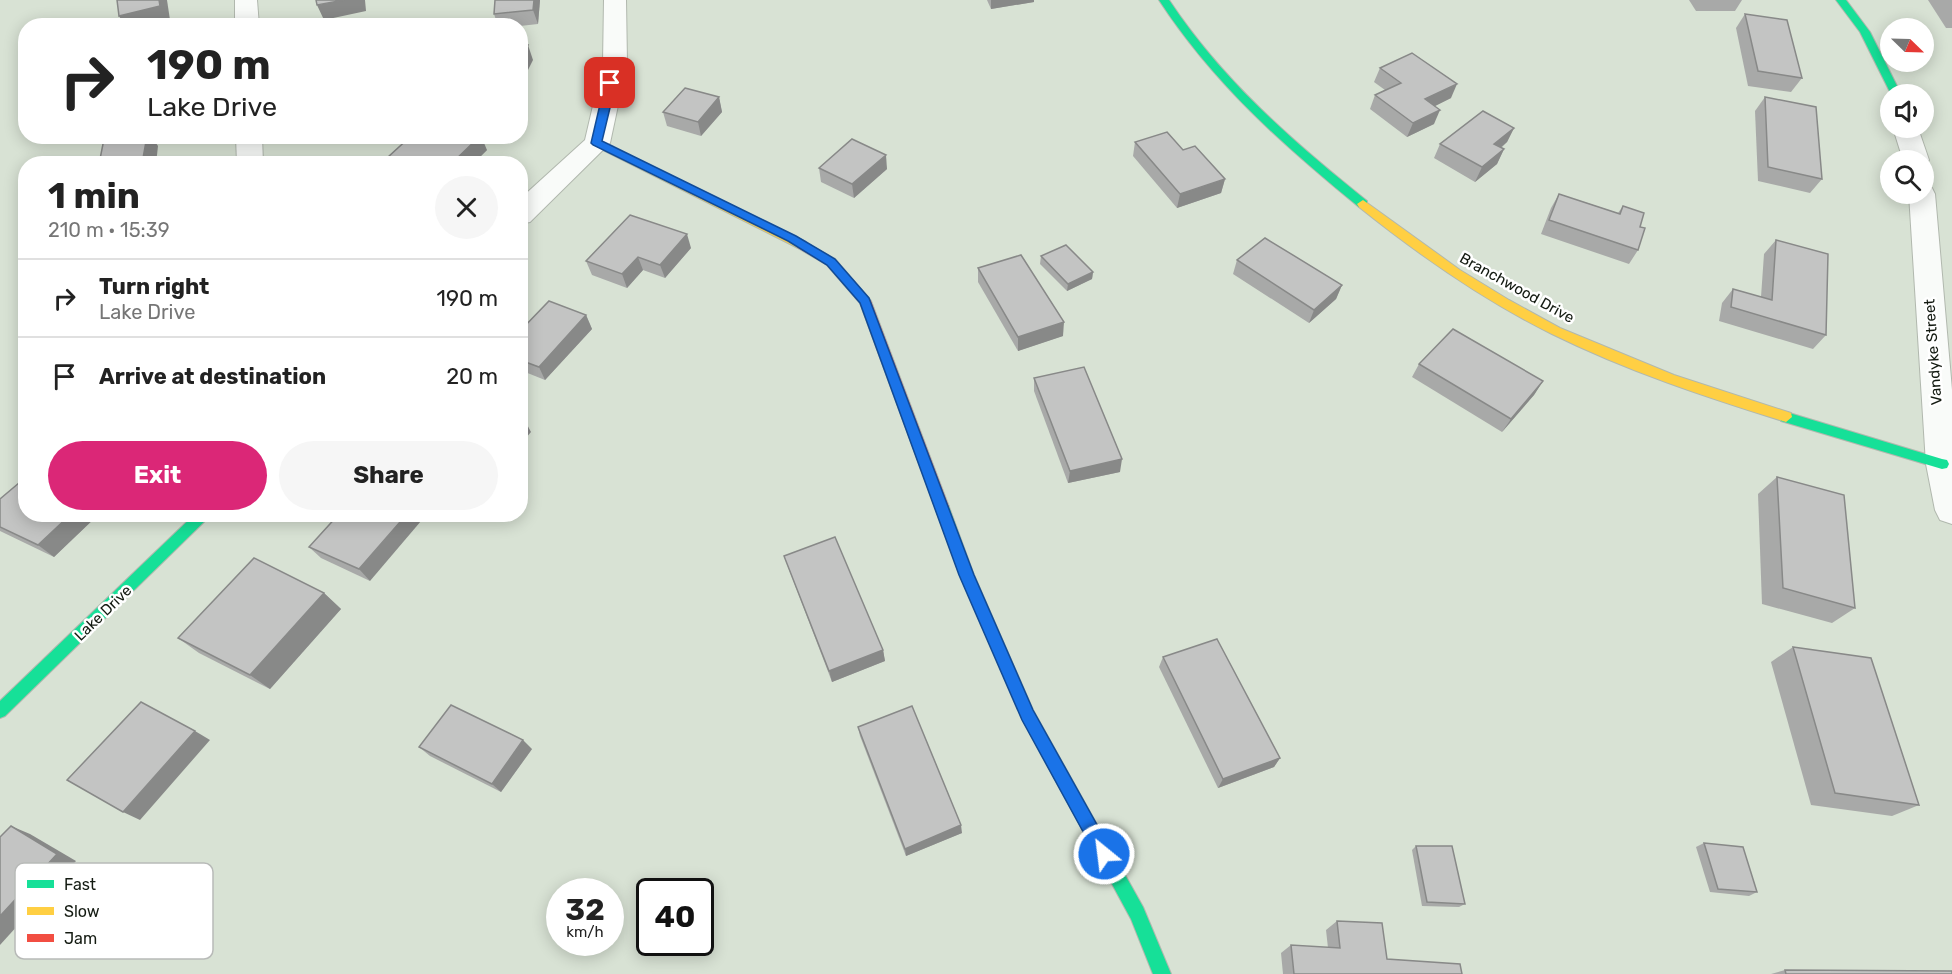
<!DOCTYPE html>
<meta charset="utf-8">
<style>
body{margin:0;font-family:Rubik,sans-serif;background:#f6f6f6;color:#222;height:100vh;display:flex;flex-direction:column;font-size:22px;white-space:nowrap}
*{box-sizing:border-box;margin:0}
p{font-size:20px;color:#767676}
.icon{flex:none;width:33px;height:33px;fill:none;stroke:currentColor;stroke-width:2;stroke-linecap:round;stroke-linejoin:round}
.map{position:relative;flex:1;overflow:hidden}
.side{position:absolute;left:18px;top:156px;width:510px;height:366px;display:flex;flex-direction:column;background:#fff;border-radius:24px;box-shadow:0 3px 15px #0003}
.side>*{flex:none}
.hud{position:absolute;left:18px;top:18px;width:510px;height:126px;border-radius:24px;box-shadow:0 3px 15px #0003;background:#fff;color:#222;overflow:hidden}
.needle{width:39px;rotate:113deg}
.fabs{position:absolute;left:1880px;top:18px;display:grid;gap:12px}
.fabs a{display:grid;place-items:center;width:54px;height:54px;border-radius:50%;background:#fff;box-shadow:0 3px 15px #0003;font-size:30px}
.speed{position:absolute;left:546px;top:878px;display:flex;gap:12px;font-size:30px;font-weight:700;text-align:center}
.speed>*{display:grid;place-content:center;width:78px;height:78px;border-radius:50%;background:#fff;box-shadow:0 3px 15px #0003;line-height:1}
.speed small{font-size:15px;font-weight:400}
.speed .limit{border:3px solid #111;border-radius:9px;background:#fff;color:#111}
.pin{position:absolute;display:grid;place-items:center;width:51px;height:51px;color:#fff;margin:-26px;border-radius:12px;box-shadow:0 3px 9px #0006}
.me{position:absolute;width:66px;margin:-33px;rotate:331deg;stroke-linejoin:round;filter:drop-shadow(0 0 4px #0008)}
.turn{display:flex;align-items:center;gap:21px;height:126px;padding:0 30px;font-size:27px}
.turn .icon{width:78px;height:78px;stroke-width:2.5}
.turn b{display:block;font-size:42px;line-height:51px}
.round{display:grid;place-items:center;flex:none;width:63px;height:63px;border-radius:32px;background:#f6f6f6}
.overview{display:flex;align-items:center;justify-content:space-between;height:102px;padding:0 30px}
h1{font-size:36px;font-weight:700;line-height:45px}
.cta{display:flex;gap:12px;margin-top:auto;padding:12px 30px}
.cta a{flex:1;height:69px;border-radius:36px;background:#db2777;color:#fff;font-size:24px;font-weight:700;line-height:69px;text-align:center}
.cta a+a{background:#f6f6f6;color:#222}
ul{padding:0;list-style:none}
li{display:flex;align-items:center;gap:18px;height:78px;padding:0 30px;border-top:2px solid #e0e0e0}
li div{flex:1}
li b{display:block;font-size:22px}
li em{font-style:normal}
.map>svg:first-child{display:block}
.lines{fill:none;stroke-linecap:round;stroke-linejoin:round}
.street-casing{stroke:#b1b8ae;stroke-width:2}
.fast-casing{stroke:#b1b8ae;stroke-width:2}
.slow-casing{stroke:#b1b8ae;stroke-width:2}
.jam-casing{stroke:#b1b8ae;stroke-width:2}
.street{fill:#f9fbf9;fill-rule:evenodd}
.fast{fill:#16e098;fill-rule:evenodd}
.slow{fill:#ffcf43;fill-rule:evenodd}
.jam{fill:#f24e42;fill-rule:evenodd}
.wall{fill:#a8a9a8}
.shaded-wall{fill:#888988}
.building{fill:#c3c4c3;stroke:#888988;stroke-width:1.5}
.route{fill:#1a73e8;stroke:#114b97;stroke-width:1.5}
.labels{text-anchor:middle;stroke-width:5;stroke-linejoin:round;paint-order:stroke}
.street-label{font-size:15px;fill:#131a11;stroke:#fff}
.key{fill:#fff;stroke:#b8bab8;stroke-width:1.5}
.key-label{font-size:16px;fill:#131a11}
</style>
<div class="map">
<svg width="1952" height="974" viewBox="0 0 1952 974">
<rect width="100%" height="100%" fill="#d8e2d4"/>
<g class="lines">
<defs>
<g id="street">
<polygon points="235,0 257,0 259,26 235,26"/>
<polygon points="604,0 626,0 627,63 610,143 530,222 520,224 520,199 585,140 603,63"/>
<polygon points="1893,128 1918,128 1929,160 1925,166 1923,167 1923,160 1903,160"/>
<polygon points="236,136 262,136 263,164 237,164"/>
<polygon points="1923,185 1932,188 1935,194 1952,390 1952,524 1940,520 1935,510 1926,464 1909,194 1923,194"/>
</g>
<g id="fast">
<path d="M1159,0H1169C1222,80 1292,141 1367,201V207H1359C1282,144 1214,84 1159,0Z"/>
<polygon points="1836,0 1846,0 1870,32 1901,94 1891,94 1860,32"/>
<polygon points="1786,412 1942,459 1947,460 1949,464 1947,468 1942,469 1781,421 1780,417 1781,413"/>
<polygon points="942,501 947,503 949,507 974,575 1033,710 1143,907 1171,974 1153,974 1131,919 1023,720 960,575 935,507 937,503"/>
<polygon points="195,514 212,514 5,716 0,718 0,701"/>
</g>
<g id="slow">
<polygon points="597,140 806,242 808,245 802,249 798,248 593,145 593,141"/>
<path d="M1363,200L1460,270L1509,300L1560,328L1674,375L1791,413L1792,417L1786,422C1706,397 1627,371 1552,334C1483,300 1419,255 1359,207L1357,204Z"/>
</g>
<polygon id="jam" points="802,241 835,259 871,301 949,507 947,511 937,511 935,507 860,303 827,265 798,248 796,245"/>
</defs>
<use href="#street" class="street-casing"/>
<use href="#fast" class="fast-casing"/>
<use href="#slow" class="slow-casing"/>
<use href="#jam" class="jam-casing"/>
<use href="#street" class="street"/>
<use href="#fast" class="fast"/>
<use href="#slow" class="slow"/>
<use href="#jam" class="jam"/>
</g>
<g class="wall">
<polygon points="495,0 540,0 538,24 520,26 498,26 494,14"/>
<polygon points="987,0 1034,0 1034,2 991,9"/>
<polygon points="1689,0 1742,0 1735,11 1696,11"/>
<polygon points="1928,0 1952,0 1952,28 1946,28"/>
<polygon points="1745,14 1802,78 1791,92 1748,86 1736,28"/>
<polygon points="1380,68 1451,98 1435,106 1434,124 1407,137 1370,109 1375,95 1385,90 1374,82"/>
<polygon points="719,97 722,112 701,136 667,126 663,112"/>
<polygon points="1765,97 1822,179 1810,193 1758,181 1755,111"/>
<polygon points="1514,128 1507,142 1501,148 1504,149 1497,164 1475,182 1434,158 1440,144"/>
<polygon points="1135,142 1225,179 1221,193 1177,208 1133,156"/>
<polygon points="487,150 473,164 391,164 387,158"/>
<polygon points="819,168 887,169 854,198 821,182"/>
<polygon points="1559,194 1618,213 1623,206 1638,250 1629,264 1541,234 1551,208"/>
<polygon points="1776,240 1826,335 1813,349 1719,321 1722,303 1733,289 1761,297 1764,254"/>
<polygon points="691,248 665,278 643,270 627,288 592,275 586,261"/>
<polygon points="1041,256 1093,272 1092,279 1067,291 1040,264"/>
<polygon points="1237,260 1342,285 1336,299 1309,323 1233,274"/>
<polygon points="978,268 1063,336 1018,351 978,282"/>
<polygon points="586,315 592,329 545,380 520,370 520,331"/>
<polygon points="1419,364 1543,381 1534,395 1502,432 1412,377"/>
<polygon points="1034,378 1120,472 1068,483 1034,391"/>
<polygon points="1777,477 1855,608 1832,623 1762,604 1758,494"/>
<polygon points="0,499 26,514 99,514 54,557 0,531"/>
<polygon points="339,514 370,581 321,558 309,547"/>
<polygon points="784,556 883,650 885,661 832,682 788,567"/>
<polygon points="324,593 341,609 270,689 199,653 178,638"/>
<polygon points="1793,647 1919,805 1892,816 1811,805 1771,662"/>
<polygon points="1163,657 1280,758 1274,767 1218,788 1159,667"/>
<polygon points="858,727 962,833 906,856 860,736"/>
<polygon points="419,747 532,749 501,792 430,756"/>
<polygon points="1704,843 1757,892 1749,896 1710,892 1696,847"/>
<polygon points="1416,846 1465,904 1459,907 1422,906 1412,850"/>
<polygon points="1337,921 1387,959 1462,974 1283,974 1281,953 1291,945 1328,948 1326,930"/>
<polygon points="1785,970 1952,974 1771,974"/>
</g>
<g class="shaded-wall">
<polygon points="159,0 167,0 170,20 148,26 125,26 119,16"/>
<polygon points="344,0 365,0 366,11 324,20 317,5"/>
<polygon points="534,0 540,0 538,24 533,10"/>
<polygon points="991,0 1034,0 1034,2 991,9"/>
<polygon points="528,45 533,60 520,86 520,60"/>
<polygon points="1457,84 1451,98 1419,114 1425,99"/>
<polygon points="719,97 722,112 701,136 698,122"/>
<polygon points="1440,110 1434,124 1407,137 1413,123"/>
<polygon points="1514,128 1507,142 1488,158 1494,144"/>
<polygon points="147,136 151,136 158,146 156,164 142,164"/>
<polygon points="480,136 481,136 487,150 473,164 451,164"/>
<polygon points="1504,149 1497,164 1475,182 1482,167"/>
<polygon points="886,155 887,169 854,198 852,184"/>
<polygon points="1225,179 1221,193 1177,208 1180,194"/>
<polygon points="687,234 691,248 665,278 660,265"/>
<polygon points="638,257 643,270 627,288 622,274"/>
<polygon points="1093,272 1092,279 1067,291 1068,284"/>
<polygon points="1342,285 1336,299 1309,323 1314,310"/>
<polygon points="586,315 592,329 545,380 539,367"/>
<polygon points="1064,322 1063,336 1018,351 1018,337"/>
<polygon points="1543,381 1534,395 1502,432 1511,419"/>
<polygon points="524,419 531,432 520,445 520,423"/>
<polygon points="1122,459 1120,472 1068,483 1070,471"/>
<polygon points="71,514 99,514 54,557 38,545"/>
<polygon points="407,514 427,514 370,581 359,569"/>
<polygon points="324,593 341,609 270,689 250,675"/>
<polygon points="883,650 885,661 832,682 829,671"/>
<polygon points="195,731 210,740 140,820 123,812"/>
<polygon points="523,740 532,749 501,792 492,784"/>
<polygon points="1280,758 1274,767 1218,788 1223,779"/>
<polygon points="961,825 962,833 906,856 905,849"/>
<polygon points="11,826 30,834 76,861 0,945 0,916"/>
</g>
<g class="building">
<polygon points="117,0 159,0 160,6 119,16"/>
<polygon points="316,0 344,0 317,5"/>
<polygon points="495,0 534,0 533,10 494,14"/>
<polygon points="1745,14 1787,20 1802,78 1758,71"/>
<polygon points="520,45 528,45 520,60"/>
<polygon points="1412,53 1457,84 1425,99 1440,110 1413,123 1375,95 1401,83 1380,68"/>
<polygon points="685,88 719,97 698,122 663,112"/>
<polygon points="1765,97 1816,107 1822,179 1768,167"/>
<polygon points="1483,111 1514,128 1494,144 1504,149 1482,167 1440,144"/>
<polygon points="1167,132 1183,150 1195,146 1225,179 1180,194 1135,142"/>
<polygon points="119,136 147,136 142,164 99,164 104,139"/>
<polygon points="411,136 480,136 451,164 405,164 387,158"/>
<polygon points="852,139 886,155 852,184 819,168"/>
<polygon points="1559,194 1620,214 1623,206 1644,213 1640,227 1645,228 1638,250 1549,220"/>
<polygon points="630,215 687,234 660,265 638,257 622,274 586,261"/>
<polygon points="1265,238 1342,285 1314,310 1237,260"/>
<polygon points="1776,240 1828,254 1826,335 1731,307 1733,289 1772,300"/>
<polygon points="1066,245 1093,272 1068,284 1041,256"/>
<polygon points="1021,255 1064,322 1018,337 978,268"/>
<polygon points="549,301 586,315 539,367 520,360 520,331"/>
<polygon points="1453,329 1543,381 1511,419 1419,364"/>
<polygon points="1084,367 1122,459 1070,471 1034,378"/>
<polygon points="26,477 26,514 71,514 38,545 0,527 0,499"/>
<polygon points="1777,477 1844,495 1855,608 1783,588"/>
<polygon points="339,514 407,514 359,569 309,547"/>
<polygon points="835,537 883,650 829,671 784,556"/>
<polygon points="254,558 324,593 250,675 178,638"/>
<polygon points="1217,639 1280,758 1223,779 1163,657"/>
<polygon points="1793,647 1871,658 1919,805 1835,793"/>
<polygon points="141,702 195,731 123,812 67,780"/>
<polygon points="451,705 523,740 492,784 419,747"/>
<polygon points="912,706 961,825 905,849 858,727"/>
<polygon points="11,826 57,854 0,916 0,837"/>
<polygon points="1704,843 1743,847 1757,892 1718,889"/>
<polygon points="1416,846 1452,846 1465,904 1427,902"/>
<polygon points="1337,921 1382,923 1387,959 1460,964 1462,974 1294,974 1291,945 1340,948"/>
<polygon points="1785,970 1952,971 1952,974 1786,974"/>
</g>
<polygon class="route" points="610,80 616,83 602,141 796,236 835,259 869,298 974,575 1033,710 1110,848 1112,854 1110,859 1104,862 1098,859 1022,720 959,575 860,303 827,265 788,241 593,145 591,143 605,83"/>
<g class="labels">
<g class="street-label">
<text transform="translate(1517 288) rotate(29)" y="5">Branchwood Drive</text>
<text transform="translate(1933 352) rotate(-94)" y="5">Vandyke Street</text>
<text transform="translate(103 613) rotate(-44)" y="5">Lake Drive</text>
</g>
</g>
<rect x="15" y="863" width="198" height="96" rx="9" class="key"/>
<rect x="27" y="880" width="27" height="8" fill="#16e098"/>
<rect x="27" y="907" width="27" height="8" fill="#ffcf43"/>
<rect x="27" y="934" width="27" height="8" fill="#f24e42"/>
<g class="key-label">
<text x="64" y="890">Fast</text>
<text x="64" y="917">Slow</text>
<text x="64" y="944">Jam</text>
</g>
</svg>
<div class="fabs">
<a><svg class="needle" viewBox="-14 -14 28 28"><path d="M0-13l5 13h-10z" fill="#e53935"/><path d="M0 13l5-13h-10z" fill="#767676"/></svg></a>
<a><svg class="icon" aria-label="sound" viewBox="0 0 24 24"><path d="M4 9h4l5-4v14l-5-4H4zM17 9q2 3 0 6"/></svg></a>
<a><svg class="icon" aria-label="search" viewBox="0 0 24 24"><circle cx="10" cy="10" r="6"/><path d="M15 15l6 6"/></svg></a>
</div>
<div class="speed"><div>32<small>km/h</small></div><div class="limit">40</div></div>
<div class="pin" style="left:610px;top:83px;background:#d93025"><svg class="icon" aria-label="arrive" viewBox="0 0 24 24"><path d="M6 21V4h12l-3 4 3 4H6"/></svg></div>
<svg class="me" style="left:1104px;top:854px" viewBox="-20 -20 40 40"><circle r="17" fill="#1a73e8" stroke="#fff" stroke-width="3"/><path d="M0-11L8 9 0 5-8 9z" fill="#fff"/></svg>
<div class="hud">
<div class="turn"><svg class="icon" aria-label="right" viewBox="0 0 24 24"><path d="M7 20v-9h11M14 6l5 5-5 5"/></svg><div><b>190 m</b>Lake Drive</div></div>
</div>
<section class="side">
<div class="overview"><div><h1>1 min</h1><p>210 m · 15:39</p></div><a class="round"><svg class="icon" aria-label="close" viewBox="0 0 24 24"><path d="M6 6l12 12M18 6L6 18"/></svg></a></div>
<ul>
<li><svg class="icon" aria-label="right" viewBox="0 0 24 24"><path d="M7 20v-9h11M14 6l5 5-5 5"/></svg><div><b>Turn right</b><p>Lake Drive</p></div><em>190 m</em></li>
<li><svg class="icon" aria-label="arrive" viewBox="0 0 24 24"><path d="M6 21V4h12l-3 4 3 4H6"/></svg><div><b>Arrive at destination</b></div><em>20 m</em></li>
</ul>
<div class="cta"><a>Exit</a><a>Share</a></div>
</section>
</div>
